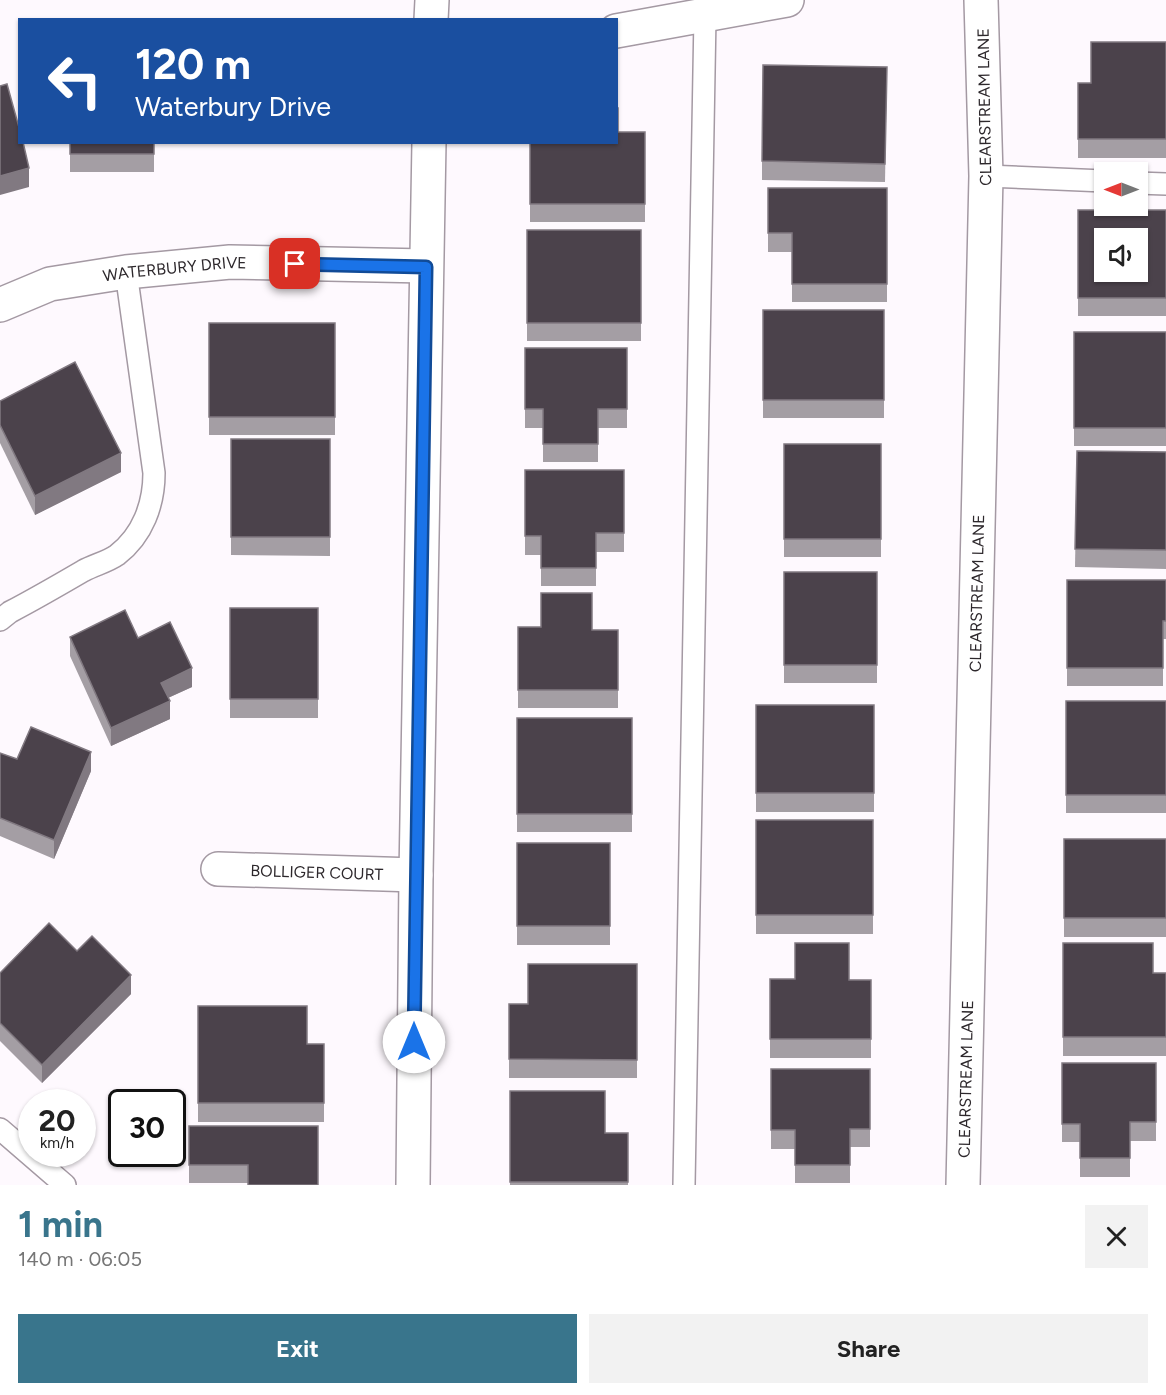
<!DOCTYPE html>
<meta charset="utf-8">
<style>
body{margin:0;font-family:Figtree,sans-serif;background:#f2f2f2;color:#222;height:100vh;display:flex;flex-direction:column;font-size:22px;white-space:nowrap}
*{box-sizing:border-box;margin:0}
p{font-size:20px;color:#767676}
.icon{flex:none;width:33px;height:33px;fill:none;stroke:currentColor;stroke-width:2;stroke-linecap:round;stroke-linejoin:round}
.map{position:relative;height:1185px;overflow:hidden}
.side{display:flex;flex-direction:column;background:#fff;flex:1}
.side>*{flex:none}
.guide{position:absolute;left:18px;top:18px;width:600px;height:126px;border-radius:0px;box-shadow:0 2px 4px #0004;background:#1a4fa0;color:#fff;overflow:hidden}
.needle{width:39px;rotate:270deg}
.buttons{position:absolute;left:1094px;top:162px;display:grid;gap:12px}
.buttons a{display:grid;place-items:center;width:54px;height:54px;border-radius:0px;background:#fff;box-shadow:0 2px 4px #0004;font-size:30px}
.speed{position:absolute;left:18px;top:1089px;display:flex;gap:12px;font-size:30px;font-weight:700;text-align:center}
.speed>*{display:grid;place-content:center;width:78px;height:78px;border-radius:50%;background:#fff;box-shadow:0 2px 4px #0004;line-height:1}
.speed small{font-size:15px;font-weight:400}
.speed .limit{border:3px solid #111;border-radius:9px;background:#fff;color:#111}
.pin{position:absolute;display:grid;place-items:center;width:51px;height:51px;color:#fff;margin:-26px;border-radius:12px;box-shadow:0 3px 9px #0006}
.me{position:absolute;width:66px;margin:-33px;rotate:0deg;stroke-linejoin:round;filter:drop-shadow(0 0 4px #0008)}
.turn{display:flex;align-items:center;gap:21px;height:126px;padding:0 18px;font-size:27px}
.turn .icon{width:78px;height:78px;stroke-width:2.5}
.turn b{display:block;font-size:42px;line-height:51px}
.round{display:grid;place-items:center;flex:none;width:63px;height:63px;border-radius:0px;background:#f2f2f2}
.head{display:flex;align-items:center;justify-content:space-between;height:102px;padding:0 18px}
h1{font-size:36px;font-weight:700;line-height:45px;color:#39758c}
.primary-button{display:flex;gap:12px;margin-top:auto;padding:12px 18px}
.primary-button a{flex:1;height:69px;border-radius:0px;background:#39758c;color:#fff;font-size:24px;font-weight:700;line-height:69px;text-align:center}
.primary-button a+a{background:#f2f2f2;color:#222}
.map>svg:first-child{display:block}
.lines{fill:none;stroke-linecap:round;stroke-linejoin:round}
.lane-casing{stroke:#a499a3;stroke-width:24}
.street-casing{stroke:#a499a3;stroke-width:36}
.lane{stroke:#fff;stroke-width:21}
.street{stroke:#fff;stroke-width:33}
.wall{fill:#a49ea4}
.shaded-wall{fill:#817981}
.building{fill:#4b424b;stroke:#817981;stroke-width:1.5;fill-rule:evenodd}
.route-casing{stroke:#114b97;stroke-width:15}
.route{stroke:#1a73e8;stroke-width:10}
.labels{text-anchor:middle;stroke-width:6;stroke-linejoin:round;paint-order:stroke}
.street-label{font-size:16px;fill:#2d282c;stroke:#fff}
</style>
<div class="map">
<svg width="1166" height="1185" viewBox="0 0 1166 1185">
<rect width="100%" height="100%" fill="#fef9fe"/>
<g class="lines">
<defs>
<g id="lane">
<polyline points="986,176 1104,181"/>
<polyline points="1137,183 1166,184"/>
<path d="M0,620L10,612C35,599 59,585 83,571C94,565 107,562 117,555C143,535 154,504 154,473L126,272"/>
<polyline points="0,1129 65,1185"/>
<polyline points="684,1185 705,16"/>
</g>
<g id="street">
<polyline points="431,20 432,0"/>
<polyline points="616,31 787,0"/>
<path id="s1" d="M0,305L50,284L126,272L230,262L426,266"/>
<path id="s2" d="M218,869L416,875"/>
<polyline points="413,1185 416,875 429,142"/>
<path id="s3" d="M963,1185L986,176L981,0"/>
</g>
</defs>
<use href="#lane" class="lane-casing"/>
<use href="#street" class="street-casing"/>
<use href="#lane" class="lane"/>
<use href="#street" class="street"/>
</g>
<g class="wall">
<polygon points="1166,42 1166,158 1078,158 1078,83 1091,83"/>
<polygon points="887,67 885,182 762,180 762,161"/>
<polygon points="618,132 645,132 645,222 530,222 530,142"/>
<rect x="70" y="142" width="84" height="30"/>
<polygon points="768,188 887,188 887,302 792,302 792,252 768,252"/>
<rect x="1078" y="210" width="88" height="106"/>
<rect x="527" y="230" width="114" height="111"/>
<rect x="763" y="310" width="121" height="108"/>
<rect x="209" y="323" width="126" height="112"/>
<rect x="1074" y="332" width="92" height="114"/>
<polygon points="525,348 627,348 627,428 598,428 598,462 543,462 543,428 525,428"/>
<polygon points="0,401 121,472 35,515 0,443"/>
<polygon points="231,439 330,439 330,556 231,555"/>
<rect x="784" y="444" width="97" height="113"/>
<polygon points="1077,451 1166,452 1166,569 1075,567"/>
<polygon points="525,470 624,470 624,552 596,552 596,586 541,586 541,555 525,555"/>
<rect x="784" y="572" width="93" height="111"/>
<polygon points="1067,580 1166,580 1166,639 1163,639 1163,686 1067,686"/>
<rect x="230" y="608" width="88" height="110"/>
<polygon points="518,627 592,630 618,630 618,708 518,708"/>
<polygon points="70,637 138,638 192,687 168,698 170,719 111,746 70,656"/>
<rect x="1066" y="701" width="100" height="112"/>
<rect x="756" y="705" width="118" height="107"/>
<rect x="517" y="718" width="115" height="114"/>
<polygon points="0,753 17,759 91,771 54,859 0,836"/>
<rect x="756" y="820" width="117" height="114"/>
<rect x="1064" y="839" width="102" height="98"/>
<rect x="517" y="843" width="93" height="102"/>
<polygon points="1063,943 1153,973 1166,973 1166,1056 1063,1056"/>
<polygon points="77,951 131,994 42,1083 0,1041 0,973"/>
<polygon points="637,964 637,1078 509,1078 509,1004 528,1004"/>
<polygon points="770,979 871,980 871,1058 770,1058"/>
<polygon points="198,1006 307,1044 324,1044 324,1122 198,1122"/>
<polygon points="1062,1063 1156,1063 1156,1141 1130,1141 1130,1177 1080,1177 1080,1142 1062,1142"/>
<polygon points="771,1069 870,1069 870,1147 850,1147 850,1183 795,1183 795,1149 771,1149"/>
<polygon points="510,1091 605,1133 628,1133 628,1185 510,1185"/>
<polygon points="189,1126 318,1185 248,1183 189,1183"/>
</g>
<g class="shaded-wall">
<polygon points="29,168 29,187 0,195 0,176"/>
<polygon points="121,453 121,472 35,515 35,496"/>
<polygon points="192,668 192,687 161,701 161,683"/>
<polygon points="170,701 170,719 111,746 111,728"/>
<polygon points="91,752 91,771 54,859 54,840"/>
<polygon points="131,975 131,994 42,1083 42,1065"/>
</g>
<g class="building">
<polygon points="1091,42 1166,42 1166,139 1078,139 1078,83 1091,83"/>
<polygon points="763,65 887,67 885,164 762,161"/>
<polygon points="7,84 20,131 20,142 23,142 29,168 0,176 0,86"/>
<polygon points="616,108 618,108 618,132 645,132 645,204 530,204 530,142 616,142"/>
<rect x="70" y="142" width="84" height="12"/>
<polygon points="768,188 887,188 887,284 792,284 792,233 768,233"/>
<path d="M1078,210H1166V298H1078ZM1104,238H1137V272H1104Z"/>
<rect x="527" y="230" width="114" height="93"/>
<rect x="763" y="310" width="121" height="90"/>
<rect x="209" y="323" width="126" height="94"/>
<rect x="1074" y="332" width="92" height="96"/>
<polygon points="525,348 627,348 627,409 598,409 598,444 543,444 543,409 525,409"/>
<polygon points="75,362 121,453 35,496 0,425 0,401"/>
<rect x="231" y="439" width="99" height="98"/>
<rect x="784" y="444" width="97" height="95"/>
<polygon points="1077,451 1166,452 1166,550 1075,549"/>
<polygon points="525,470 624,470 624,533 596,533 596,568 541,568 541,536 525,536"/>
<rect x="784" y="572" width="93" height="93"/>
<polygon points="1067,580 1166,580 1166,621 1163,621 1163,668 1067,668"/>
<polygon points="541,593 592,593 592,630 618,630 618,690 518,690 518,627 541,627"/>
<rect x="230" y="608" width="88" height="91"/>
<polygon points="125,610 138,638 170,622 192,668 161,683 170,701 111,728 70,637"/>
<rect x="1066" y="701" width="100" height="94"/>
<rect x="756" y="705" width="118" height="88"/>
<rect x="517" y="718" width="115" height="96"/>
<polygon points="31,727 91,752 54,840 0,818 0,753 17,759"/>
<rect x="756" y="820" width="117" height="95"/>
<rect x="1064" y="839" width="102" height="79"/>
<rect x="517" y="843" width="93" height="83"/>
<polygon points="49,923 77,951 92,936 131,975 42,1065 0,1023 0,973"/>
<polygon points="795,943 849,943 849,980 871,980 871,1039 770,1039 770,979 795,979"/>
<polygon points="1063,943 1153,943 1153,973 1166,973 1166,1037 1063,1037"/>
<polygon points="528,964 637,964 637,1060 509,1059 509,1004 528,1004"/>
<polygon points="198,1006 307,1006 307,1044 324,1044 324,1103 198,1103"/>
<polygon points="1062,1063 1156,1063 1156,1122 1130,1122 1130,1158 1080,1158 1080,1124 1062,1124"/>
<polygon points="771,1069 870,1069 870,1129 850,1129 850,1165 795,1165 795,1130 771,1130"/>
<polygon points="510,1091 605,1091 605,1133 628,1133 628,1182 510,1182"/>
<polygon points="189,1126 318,1126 318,1185 248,1185 248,1165 189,1165"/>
</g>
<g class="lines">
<defs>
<polyline id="route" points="295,264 426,267 414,1042"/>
</defs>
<use href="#route" class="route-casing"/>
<use href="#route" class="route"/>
</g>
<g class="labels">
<g class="street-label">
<text transform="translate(984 107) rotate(-91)" y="6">CLEARSTREAM LANE</text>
<text dy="6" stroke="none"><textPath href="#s1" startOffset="180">WATERBURY DRIVE</textPath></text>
<text dy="6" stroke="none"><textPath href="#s3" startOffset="592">CLEARSTREAM LANE</textPath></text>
<text dy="6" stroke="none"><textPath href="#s2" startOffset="99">BOLLIGER COURT</textPath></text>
<text dy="6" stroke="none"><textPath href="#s3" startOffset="106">CLEARSTREAM LANE</textPath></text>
</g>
</g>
</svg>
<div class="buttons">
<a><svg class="needle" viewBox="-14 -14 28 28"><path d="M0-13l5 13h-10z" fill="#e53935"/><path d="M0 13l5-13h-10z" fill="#767676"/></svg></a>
<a><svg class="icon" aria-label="sound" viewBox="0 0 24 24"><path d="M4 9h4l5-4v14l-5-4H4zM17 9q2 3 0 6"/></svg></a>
</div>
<div class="speed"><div>20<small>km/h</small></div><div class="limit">30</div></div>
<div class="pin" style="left:295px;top:264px;background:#d93025"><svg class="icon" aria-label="arrive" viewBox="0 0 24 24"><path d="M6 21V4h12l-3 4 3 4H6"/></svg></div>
<svg class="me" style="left:414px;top:1042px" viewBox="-20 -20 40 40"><circle r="19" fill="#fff"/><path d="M0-13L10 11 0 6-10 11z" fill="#1a73e8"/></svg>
<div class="guide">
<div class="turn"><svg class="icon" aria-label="left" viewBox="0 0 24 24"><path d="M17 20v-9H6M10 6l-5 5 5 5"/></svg><div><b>120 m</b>Waterbury Drive</div></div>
</div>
</div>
<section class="side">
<div class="head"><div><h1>1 min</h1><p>140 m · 06:05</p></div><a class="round"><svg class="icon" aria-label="close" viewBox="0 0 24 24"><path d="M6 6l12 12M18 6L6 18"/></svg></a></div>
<div class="primary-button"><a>Exit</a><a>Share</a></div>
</section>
